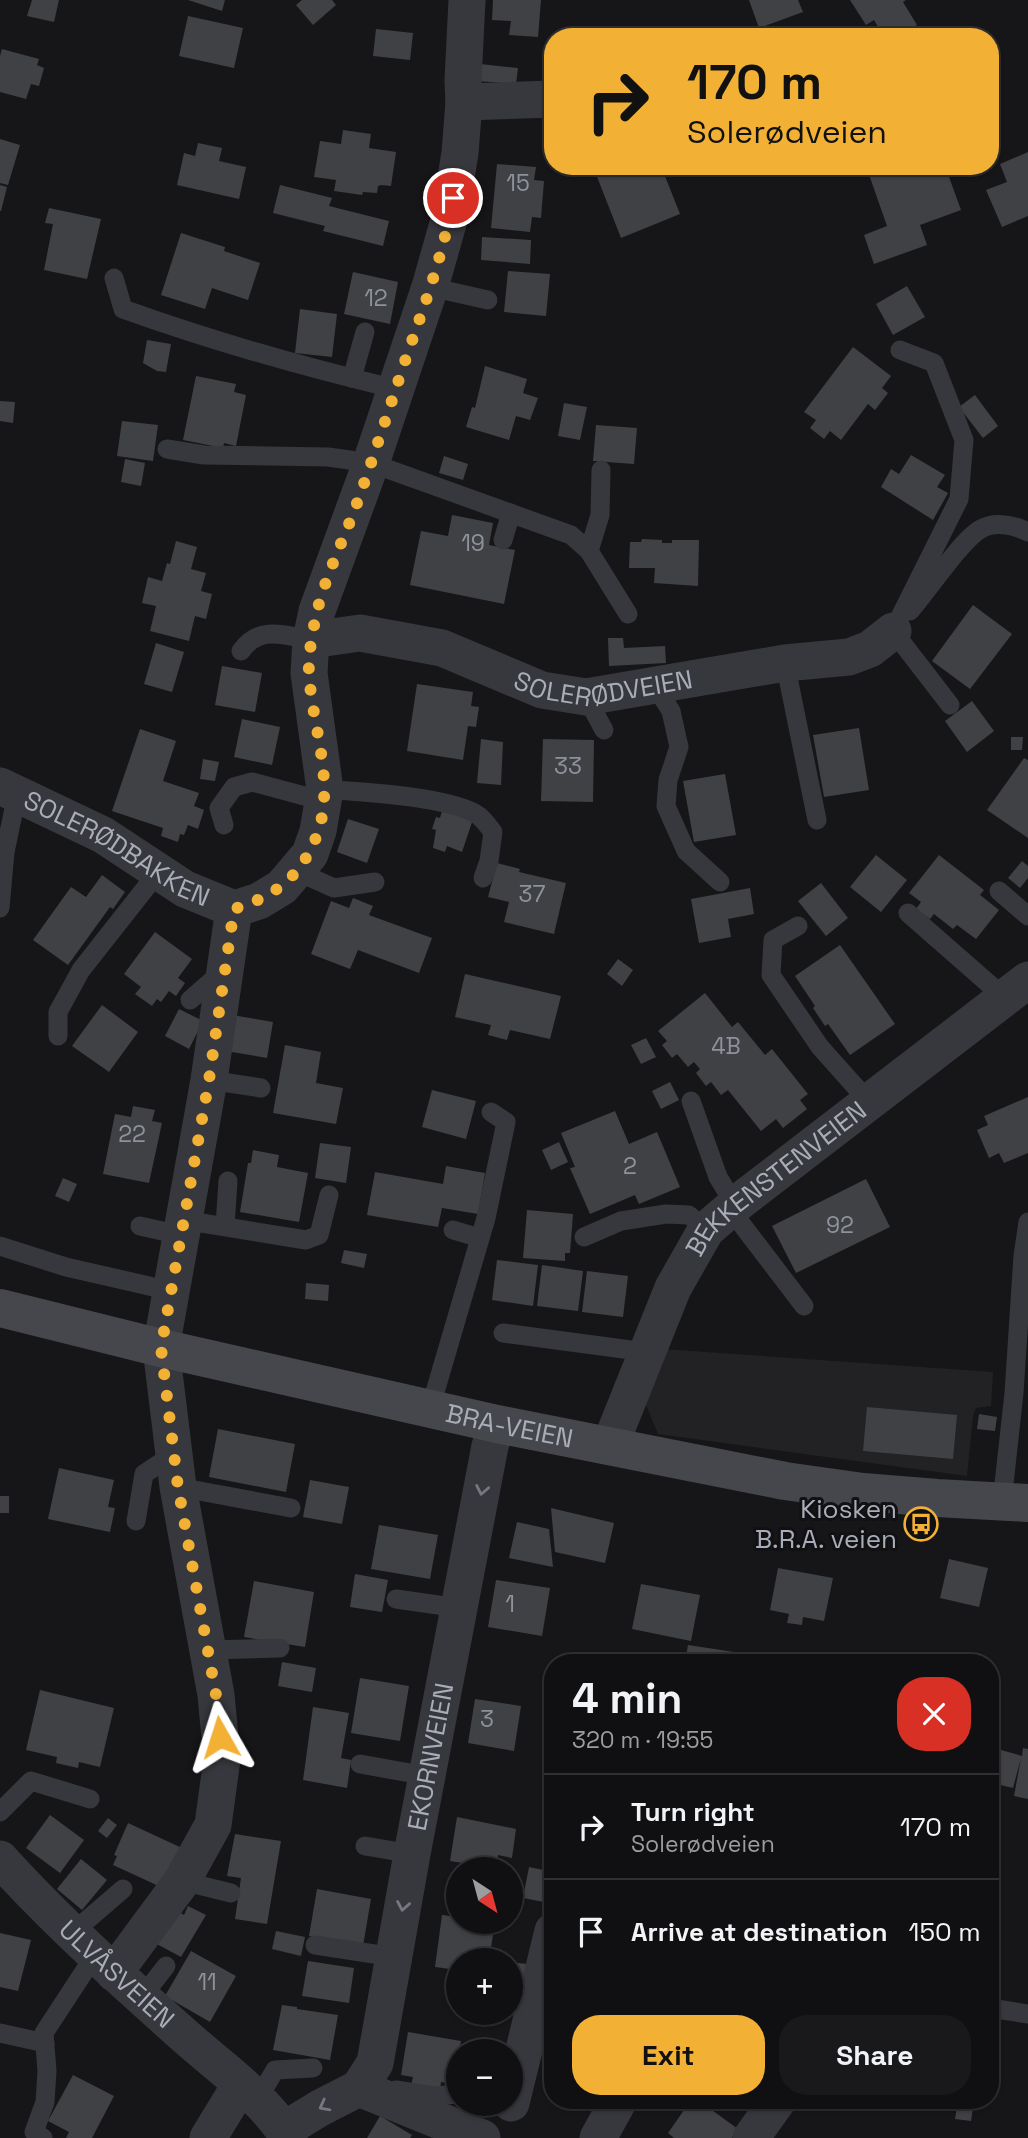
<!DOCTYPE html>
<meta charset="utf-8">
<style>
body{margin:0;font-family:"Space Grotesk",sans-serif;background:#19191b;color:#f1f3f6;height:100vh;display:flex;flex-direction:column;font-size:26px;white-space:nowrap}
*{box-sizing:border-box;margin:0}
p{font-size:23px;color:#9c9d9f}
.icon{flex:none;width:38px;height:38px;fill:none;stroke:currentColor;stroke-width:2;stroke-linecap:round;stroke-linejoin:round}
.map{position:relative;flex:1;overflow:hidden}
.panel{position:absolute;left:544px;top:1654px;width:455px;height:455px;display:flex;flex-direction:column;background:#101012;border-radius:28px;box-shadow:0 2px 5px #0004,0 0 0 2px #303032}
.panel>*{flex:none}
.top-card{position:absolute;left:544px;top:28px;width:455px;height:147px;border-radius:28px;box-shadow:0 2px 5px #0004,0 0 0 2px #303032;background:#f2b134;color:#111;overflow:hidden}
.needle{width:46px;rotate:144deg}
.buttons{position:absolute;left:446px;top:1857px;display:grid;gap:14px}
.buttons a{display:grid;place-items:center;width:77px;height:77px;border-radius:50%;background:#101012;box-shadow:0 2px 5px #0004,0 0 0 2px #303032;font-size:35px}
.pin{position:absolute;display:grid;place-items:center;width:60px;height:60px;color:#fff;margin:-30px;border:4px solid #fff;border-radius:50%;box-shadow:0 2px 7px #0007}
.me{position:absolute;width:77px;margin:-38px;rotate:354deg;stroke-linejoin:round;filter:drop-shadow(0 0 5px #0008)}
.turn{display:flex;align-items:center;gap:24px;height:147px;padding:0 28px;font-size:32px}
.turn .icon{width:91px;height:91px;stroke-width:2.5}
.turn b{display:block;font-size:49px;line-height:60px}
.round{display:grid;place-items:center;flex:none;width:74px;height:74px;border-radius:28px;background:#19191b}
.overview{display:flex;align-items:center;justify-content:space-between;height:119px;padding:0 28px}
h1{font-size:42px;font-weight:700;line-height:52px}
.primary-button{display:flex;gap:14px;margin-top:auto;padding:14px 28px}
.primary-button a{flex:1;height:80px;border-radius:28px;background:#f2b134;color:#111;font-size:28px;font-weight:700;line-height:80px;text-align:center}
.primary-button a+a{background:#19191b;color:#f1f3f6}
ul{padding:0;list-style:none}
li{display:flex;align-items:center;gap:21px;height:105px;padding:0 28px;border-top:2px solid #303032}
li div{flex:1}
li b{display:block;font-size:26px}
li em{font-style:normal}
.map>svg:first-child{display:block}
.built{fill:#222225}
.building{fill:#404145}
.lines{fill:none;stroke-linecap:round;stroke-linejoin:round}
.lane{stroke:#37383d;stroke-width:19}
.street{stroke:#37383d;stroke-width:37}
.secondary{stroke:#45474d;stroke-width:38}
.oneway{stroke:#757881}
.route{stroke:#f2b134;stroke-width:12;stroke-dasharray:0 21.6}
.labels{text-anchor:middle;stroke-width:6;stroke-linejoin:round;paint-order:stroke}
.number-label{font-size:23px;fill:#8e929b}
.street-label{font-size:26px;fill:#a8adb8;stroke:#111113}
.poi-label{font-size:26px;fill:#a8adb8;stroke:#111113;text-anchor:end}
</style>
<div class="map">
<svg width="1028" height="2138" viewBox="0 0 1028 2138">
<rect width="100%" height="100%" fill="#161618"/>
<polygon class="built" points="663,1349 993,1372 991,1406 976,1408 973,1416 967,1476 658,1434 646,1405"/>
<g class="building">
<polygon points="32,0 59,0 54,22 27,16"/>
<polygon points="188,0 225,0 222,11"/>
<polygon points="302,0 332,0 336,5 313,25 296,5"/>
<polygon points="493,0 541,0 538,37 509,35 511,21 492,20"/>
<polygon points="749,0 798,0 803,12 759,28"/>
<polygon points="850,0 906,0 903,2 917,25 897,37 884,37 874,20 866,25"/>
<polygon points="188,16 243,28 234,68 179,56"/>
<polygon points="376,29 413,33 410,60 373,56"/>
<polygon points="2,49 39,59 37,65 44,68 39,86 31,84 26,99 0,92 0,56"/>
<polygon points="480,64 518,68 516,84 478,81"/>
<polygon points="343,130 371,134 369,148 396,152 391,186 381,185 378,186 377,193 363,192 362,195 334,191 336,180 314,177 320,141 341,144"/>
<polygon points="0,139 20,145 8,185 0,183"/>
<polygon points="198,143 222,148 219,161 246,167 239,199 177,185 184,153 195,156"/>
<polygon points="1028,152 1028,216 1002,227 986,190 1007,182 1000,164"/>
<polygon points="497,164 536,167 534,180 544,181 541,218 532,217 530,232 491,228"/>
<polygon points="601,166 661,166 680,214 621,238 594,169"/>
<polygon points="866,166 919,166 921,171 935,166 945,166 961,210 920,225 927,245 874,264 864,235 887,226"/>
<polygon points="0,185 7,187 1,211 0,211"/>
<polygon points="280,185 332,198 329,206 389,221 383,246 323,231 325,226 273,213"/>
<polygon points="49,208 101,219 87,279 44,270 53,224 45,223"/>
<polygon points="181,233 225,247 224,251 260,263 248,300 212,288 205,309 161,295"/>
<polygon points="482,237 531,240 530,264 481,260"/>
<polygon points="508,271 550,274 546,316 504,312"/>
<polygon points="353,272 398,282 390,324 344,314"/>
<polygon points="907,286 925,317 893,335 876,304"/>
<polygon points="300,309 337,314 332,357 295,353"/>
<polygon points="147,340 171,344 166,372 157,371 143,363"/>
<polygon points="853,347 891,376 882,388 888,393 875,410 868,404 841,440 830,431 824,439 810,428 816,420 804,412"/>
<polygon points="485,366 527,379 523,393 538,398 530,420 516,416 509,440 466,427 472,407 475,408"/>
<polygon points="196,376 236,384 234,392 246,395 236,446 224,443 223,448 183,440"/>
<polygon points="975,395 998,426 983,438 959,407"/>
<polygon points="0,401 15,402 13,423 0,421"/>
<polygon points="564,403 587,407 580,440 558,436"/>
<polygon points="122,421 158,425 153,461 117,456"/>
<polygon points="596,425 637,428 634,464 593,461"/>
<polygon points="911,455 945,475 937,487 948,493 933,520 881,487 891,469 899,474"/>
<polygon points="444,456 468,464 463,480 439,473"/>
<polygon points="125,459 145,463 141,486 121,482"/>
<polygon points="452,515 493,523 489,545 515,550 504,604 410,585 421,531 448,536"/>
<polygon points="642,539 662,540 662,543 672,543 672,540 699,540 698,586 654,583 655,568 629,568 630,542 641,542"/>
<polygon points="176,541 197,547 191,569 206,573 201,591 212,594 206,619 195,616 189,641 150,631 156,606 142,603 148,577 162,581 167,563 170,564"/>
<polygon points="973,605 1012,634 970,689 932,661"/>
<polygon points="608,638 623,638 624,648 665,646 666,663 609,666"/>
<polygon points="156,643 184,652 172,692 144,684"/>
<polygon points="222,666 262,673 255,712 215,705"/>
<polygon points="417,684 473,692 471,706 479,707 476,727 468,726 463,760 407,751"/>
<polygon points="972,701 994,731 967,752 945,721"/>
<polygon points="242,719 280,727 272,765 234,757"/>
<polygon points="859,728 869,790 824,797 813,735"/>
<polygon points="140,729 176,741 163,781 199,793 194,806 204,810 198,829 188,825 184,835 180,834 178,842 161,836 163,828 112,811"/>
<polygon points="1011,737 1023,737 1022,750 1011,750"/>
<polygon points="481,739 503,742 501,785 477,783"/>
<polygon points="543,739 594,740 593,802 541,801"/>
<polygon points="1024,758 1028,760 1028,838 987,810"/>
<polygon points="203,759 219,762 215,781 200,779"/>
<polygon points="725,774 736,835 694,842 683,781"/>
<polygon points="443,808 473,819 462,852 447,846 445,852 433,848 436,830 432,829 436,817 440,818"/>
<polygon points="348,819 379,829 367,863 337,852"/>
<polygon points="876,855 907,880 881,912 850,887"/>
<polygon points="939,855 984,890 980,895 999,910 976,939 957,925 953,929 934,914 930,919 916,909 921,902 909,893"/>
<polygon points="1022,861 1028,866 1028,878 1020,888 1008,878"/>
<polygon points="497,863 520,869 519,872 566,883 554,934 504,922 509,902 488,897"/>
<polygon points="102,875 125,892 113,909 110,907 68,965 33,940 71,887 86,897"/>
<polygon points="821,883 848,918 826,936 798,901"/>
<polygon points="750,888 754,914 728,919 731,937 699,943 691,899"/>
<polygon points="353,898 373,906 369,915 432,938 419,973 358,950 350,969 311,954 331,901 349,908"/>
<polygon points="155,932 192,959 178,978 185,983 176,996 169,991 161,1002 157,999 152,1006 135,994 141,987 124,974"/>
<polygon points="840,945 895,1024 850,1055 828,1024 825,1026 813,1008 815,1006 795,976"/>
<polygon points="618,959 633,970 622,986 607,974"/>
<polygon points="465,974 561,996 550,1039 510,1030 507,1040 488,1035 491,1025 455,1017"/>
<polygon points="705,993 732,1027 738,1022 765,1055 772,1049 808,1094 800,1100 807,1109 783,1128 776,1119 761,1131 728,1090 721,1095 711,1082 706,1086 696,1073 700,1069 694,1062 688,1067 677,1054 672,1058 662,1045 667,1041 658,1031"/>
<polygon points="102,1005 138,1032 109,1072 72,1046"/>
<polygon points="179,1009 203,1021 189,1049 165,1036"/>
<polygon points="232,1015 273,1022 267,1058 226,1051"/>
<polygon points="646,1038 656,1057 641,1064 631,1045"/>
<polygon points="285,1045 321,1052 316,1083 343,1088 336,1124 273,1113"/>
<polygon points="670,1082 679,1100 661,1109 652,1091"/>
<polygon points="432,1090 476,1101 466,1139 422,1127"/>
<polygon points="1028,1097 1028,1153 1004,1163 999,1153 989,1158 977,1130 988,1125 984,1116"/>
<polygon points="133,1106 155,1110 152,1121 162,1123 149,1183 103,1174 115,1114 131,1117"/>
<polygon points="615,1111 629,1144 657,1132 680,1187 639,1204 635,1195 590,1214 570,1168 575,1167 561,1133"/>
<polygon points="559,1142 568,1162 551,1170 542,1150"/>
<polygon points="320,1143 351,1147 346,1183 315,1178"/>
<polygon points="253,1150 279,1155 277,1167 308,1173 299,1222 240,1212 248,1163 251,1163"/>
<polygon points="446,1166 485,1173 478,1214 442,1208 438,1227 367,1215 375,1172 443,1184"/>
<polygon points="63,1178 77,1184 69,1202 55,1196"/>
<polygon points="866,1179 890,1227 796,1273 772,1226"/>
<polygon points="527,1210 573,1214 570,1253 565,1253 565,1261 523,1258"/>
<polygon points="344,1250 367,1254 364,1268 341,1263"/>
<polygon points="497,1260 538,1265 533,1306 492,1300"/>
<polygon points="542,1265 583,1271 578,1311 537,1306"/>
<polygon points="587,1271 628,1276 623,1317 582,1312"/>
<polygon points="306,1283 329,1285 328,1301 305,1299"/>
<polygon points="867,1407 957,1415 953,1459 863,1451"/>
<polygon points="979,1414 997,1417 995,1431 977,1429"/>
<polygon points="218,1429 295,1444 286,1492 209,1477"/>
<polygon points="59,1468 114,1480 108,1507 115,1508 110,1532 48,1519"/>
<polygon points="310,1480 349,1487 342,1524 303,1517"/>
<rect x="0" y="1496" width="9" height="17"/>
<polygon points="551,1508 614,1523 605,1563 555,1552"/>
<polygon points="517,1522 549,1529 553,1567 509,1558"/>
<polygon points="379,1525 438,1535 430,1579 371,1569"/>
<polygon points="949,1559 988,1568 979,1607 940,1598"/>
<polygon points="778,1568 833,1578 824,1621 803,1617 802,1625 787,1623 789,1614 770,1610"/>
<polygon points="355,1574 388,1580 382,1612 350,1607"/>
<polygon points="496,1580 550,1588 542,1636 488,1627"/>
<polygon points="254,1581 314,1592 305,1647 244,1637"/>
<polygon points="641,1584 700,1595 691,1641 632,1629"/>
<polygon points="688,1645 734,1652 732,1662 685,1662"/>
<polygon points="737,1654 776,1661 776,1662 735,1662"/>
<polygon points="282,1662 316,1668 312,1692 278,1686"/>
<polygon points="360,1678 409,1686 400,1741 351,1733"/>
<polygon points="40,1690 114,1708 100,1767 79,1762 78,1768 56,1763 57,1757 26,1750"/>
<polygon points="475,1699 521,1706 514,1751 468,1743"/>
<polygon points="313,1707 349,1713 341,1758 351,1760 347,1788 303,1780"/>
<polygon points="1023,1748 1028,1749 1028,1799 1014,1796 1021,1758 1013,1788 992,1783 1001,1750 1022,1756"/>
<polygon points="546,1765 553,1767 553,1787 542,1785"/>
<polygon points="50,1815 84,1840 60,1873 26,1848"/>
<polygon points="457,1817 516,1829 512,1858 498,1855 497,1869 481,1869 482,1866 450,1861"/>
<polygon points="108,1818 117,1825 107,1838 98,1831"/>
<polygon points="128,1823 182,1848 163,1888 113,1865 117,1856 114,1855"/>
<polygon points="235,1834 281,1841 267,1924 235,1919 241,1878 227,1876"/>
<polygon points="81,1859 107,1880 82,1910 57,1889"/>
<polygon points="529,1867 553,1872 549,1903 523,1898"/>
<polygon points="317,1889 371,1899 363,1946 309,1936"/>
<polygon points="188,1906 206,1915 181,1957 155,1943 174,1909 184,1915"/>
<polygon points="442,1915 458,1917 458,1922 495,1922 489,1960 458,1960 458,1970 435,1967"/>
<polygon points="276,1931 305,1937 301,1956 272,1949"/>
<polygon points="0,1933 31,1940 18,1991 0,1987"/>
<polygon points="191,1951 236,1976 210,2022 165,1996"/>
<polygon points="308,1961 354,1968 349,2003 302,1996"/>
<polygon points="511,1962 535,1965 530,2002 511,1999"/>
<polygon points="282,2005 297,2007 297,2009 338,2015 330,2060 273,2050"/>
<polygon points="408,2032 461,2041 453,2084 441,2082 440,2091 411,2086 413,2077 401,2075"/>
<polygon points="73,2075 114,2096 92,2138 66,2138 69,2132 48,2121"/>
<polygon points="691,2100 698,2100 738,2129 732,2138 674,2138 668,2133"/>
<polygon points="958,2100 974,2102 971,2121 955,2119"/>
<polygon points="463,2104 497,2104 495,2114 462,2106"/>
<polygon points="380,2116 412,2135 410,2138 367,2138"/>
</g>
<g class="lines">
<g class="lane">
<path d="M114,278L123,309C212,341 304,367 396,389"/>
<polyline points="430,287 488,300"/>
<polyline points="352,378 365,332"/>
<polyline points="167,449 204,455 328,457 371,463 571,535 589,551 628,614"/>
<polyline points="503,540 511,513"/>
<polyline points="589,551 600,515 601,470"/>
<path d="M910,611C927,592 962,539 981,529C995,521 1014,525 1028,532"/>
<polyline points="893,631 959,499 964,440 934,363 900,350"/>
<polyline points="893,631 950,705"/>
<path d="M241,651C259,625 285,635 311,640"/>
<polyline points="785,663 817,820"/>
<polyline points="655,686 671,711 679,747 668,780 666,806 686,851 720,882"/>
<polyline points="586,697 604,730"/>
<path d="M325,790C358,791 454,797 479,816C484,820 489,827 493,832L489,861L483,878"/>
<polyline points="224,825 219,808 234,787 252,782 323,801"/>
<polyline points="296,871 334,888 375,882"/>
<polyline points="999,891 1028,916"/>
<polyline points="0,908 5,852 17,794"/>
<polyline points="908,913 1005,998"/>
<polyline points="798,926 773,940 771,975 820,1047 870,1103"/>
<polyline points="190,1000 222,972"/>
<polyline points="58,1036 58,1012 81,970 159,871"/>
<polyline points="209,1080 261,1088"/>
<polyline points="691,1101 718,1177 735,1205"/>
<polyline points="730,1209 804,1306"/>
<polyline points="183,1220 306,1240 319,1235 329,1195"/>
<polyline points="140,1226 180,1235"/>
<polyline points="225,1226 228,1181"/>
<polyline points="453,1230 480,1238"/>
<polyline points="584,1237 621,1221 666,1214 689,1215 706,1230"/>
<polyline points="0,1246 66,1267 171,1291"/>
<polyline points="503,1333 646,1352"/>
<polyline points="430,1409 486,1218 506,1122 491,1112"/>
<polyline points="178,1487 291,1508"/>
<polyline points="1002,1502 1014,1393 1023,1256 1028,1222"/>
<polyline points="136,1521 144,1474 174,1454"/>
<polyline points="396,1599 459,1608"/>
<polyline points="208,1650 280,1648"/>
<polyline points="360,1764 427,1776"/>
<polyline points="0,1812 31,1781 90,1799"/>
<polyline points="365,1846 412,1854"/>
<polyline points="182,1881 231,1893"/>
<polyline points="72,1933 123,1889"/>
<polyline points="315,1945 394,1957"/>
<polyline points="141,1998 166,1966"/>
<polyline points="990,2008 1028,2014"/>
<polyline points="0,2033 45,2043"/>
<polyline points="396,2090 434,2096 458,2094"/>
<polyline points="258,2099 275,2070 313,2068"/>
<polyline points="43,2138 34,2132 45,2102 47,2071 44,2033 95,1955"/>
</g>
<g class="street">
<polyline points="464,102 553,99"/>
<path id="s1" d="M311,640L360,633L442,648L542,690L586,697L785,663L849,657L870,649L893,631"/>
<path id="s2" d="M0,786L103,835L185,889L234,909"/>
<path id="s3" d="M610,1445L673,1288L706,1230L735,1205L1028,980"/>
<path id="s4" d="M0,1859C58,1923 122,1980 186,2037C223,2070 262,2096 289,2138"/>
<polyline points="114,1973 182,1881 213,1825 222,1759 216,1695 178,1487 161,1348 209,1080 234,909 259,901 282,887 310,854 318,831 325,790 309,673 311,640 317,611 371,463 430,287 449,220 460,153 464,102 463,81 467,0"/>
<polyline points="359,2088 482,2138"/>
<polyline points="511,2103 553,1931"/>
<path id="s5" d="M284,2130L320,2108L359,2088L375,2063L412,1854L490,1446L497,1424"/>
<polyline points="208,2138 241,2084"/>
<polyline points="598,2138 619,2100"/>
<polyline points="751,2138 778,2100"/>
</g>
<path class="secondary" id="s6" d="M0,1308L161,1348L497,1424L785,1481L863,1492L937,1498L1028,1503"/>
</g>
<defs><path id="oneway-chevron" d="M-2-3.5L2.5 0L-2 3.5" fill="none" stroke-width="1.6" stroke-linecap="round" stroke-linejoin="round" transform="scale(1.75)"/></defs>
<g class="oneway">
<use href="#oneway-chevron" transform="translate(482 1490) rotate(101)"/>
<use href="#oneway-chevron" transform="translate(403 1906) rotate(100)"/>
<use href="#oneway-chevron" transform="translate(324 2106) rotate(152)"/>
</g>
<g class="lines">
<path class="route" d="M220,1737L216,1695L178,1487L161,1348L209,1080L234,909C275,896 301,877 317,835C336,782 312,727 309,673C308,656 312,637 315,620C323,582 342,543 356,506C374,456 390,406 407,355C425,304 444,252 453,198"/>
</g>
<defs>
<symbol id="bus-ring" viewBox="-11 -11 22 22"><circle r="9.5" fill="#111113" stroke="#f2b134" stroke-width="1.5"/><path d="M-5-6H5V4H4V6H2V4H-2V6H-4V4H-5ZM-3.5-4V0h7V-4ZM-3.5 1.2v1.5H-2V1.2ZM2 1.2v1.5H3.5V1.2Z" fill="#f2b134"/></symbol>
</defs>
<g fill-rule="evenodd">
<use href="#bus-ring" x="902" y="1505" width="38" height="38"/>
</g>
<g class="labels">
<g class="number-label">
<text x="518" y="191">15</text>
<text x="376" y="306">12</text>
<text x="473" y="551">19</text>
<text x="568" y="774">33</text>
<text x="532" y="902">37</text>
<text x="726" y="1054">4B</text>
<text x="132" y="1142">22</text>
<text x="630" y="1174">2</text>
<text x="840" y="1233">92</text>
<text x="510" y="1612">1</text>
<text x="487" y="1727">3</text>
<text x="207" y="1990">11</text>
</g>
<g class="street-label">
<text dy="9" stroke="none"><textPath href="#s1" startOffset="303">SOLERØDVEIEN</textPath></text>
<text dy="9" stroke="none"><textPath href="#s2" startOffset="133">SOLERØDBAKKEN</textPath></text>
<text dy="9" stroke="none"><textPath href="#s3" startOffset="322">BEKKENSTENVEIEN</textPath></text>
<text dy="9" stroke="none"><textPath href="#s6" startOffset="523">BRA-VEIEN</textPath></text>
<text dy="9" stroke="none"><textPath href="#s5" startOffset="427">EKORNVEIEN</textPath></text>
<text dy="9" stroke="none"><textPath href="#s4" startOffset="164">ULVÅSVEIEN</textPath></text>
</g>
<g class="poi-label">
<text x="897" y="1518">Kiosken<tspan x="897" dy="30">B.R.A. veien</tspan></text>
</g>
</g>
</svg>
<div class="buttons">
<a><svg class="needle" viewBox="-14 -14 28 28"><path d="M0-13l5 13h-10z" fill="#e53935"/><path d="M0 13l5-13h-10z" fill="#9c9d9f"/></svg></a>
<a>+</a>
<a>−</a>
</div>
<div class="pin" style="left:453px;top:198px;background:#d93025"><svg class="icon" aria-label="arrive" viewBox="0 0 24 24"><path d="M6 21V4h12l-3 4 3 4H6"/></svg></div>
<svg class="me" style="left:220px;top:1737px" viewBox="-20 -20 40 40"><path d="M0-17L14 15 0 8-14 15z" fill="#f2b134" stroke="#fff" stroke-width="4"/></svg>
<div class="top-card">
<div class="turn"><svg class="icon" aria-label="right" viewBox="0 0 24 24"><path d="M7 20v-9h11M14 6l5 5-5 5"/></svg><div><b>170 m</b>Solerødveien</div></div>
</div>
<section class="panel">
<div class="overview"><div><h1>4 min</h1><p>320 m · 19:55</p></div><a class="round" style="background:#d93025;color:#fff"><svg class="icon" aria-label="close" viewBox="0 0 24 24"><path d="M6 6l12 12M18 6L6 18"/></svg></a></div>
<ul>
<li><svg class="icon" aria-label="right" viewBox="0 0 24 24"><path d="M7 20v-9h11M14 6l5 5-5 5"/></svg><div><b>Turn right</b><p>Solerødveien</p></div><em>170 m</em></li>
<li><svg class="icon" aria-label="arrive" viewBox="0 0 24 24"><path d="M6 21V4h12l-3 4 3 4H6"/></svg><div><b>Arrive at destination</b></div><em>150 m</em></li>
</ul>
<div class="primary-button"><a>Exit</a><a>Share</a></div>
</section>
</div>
